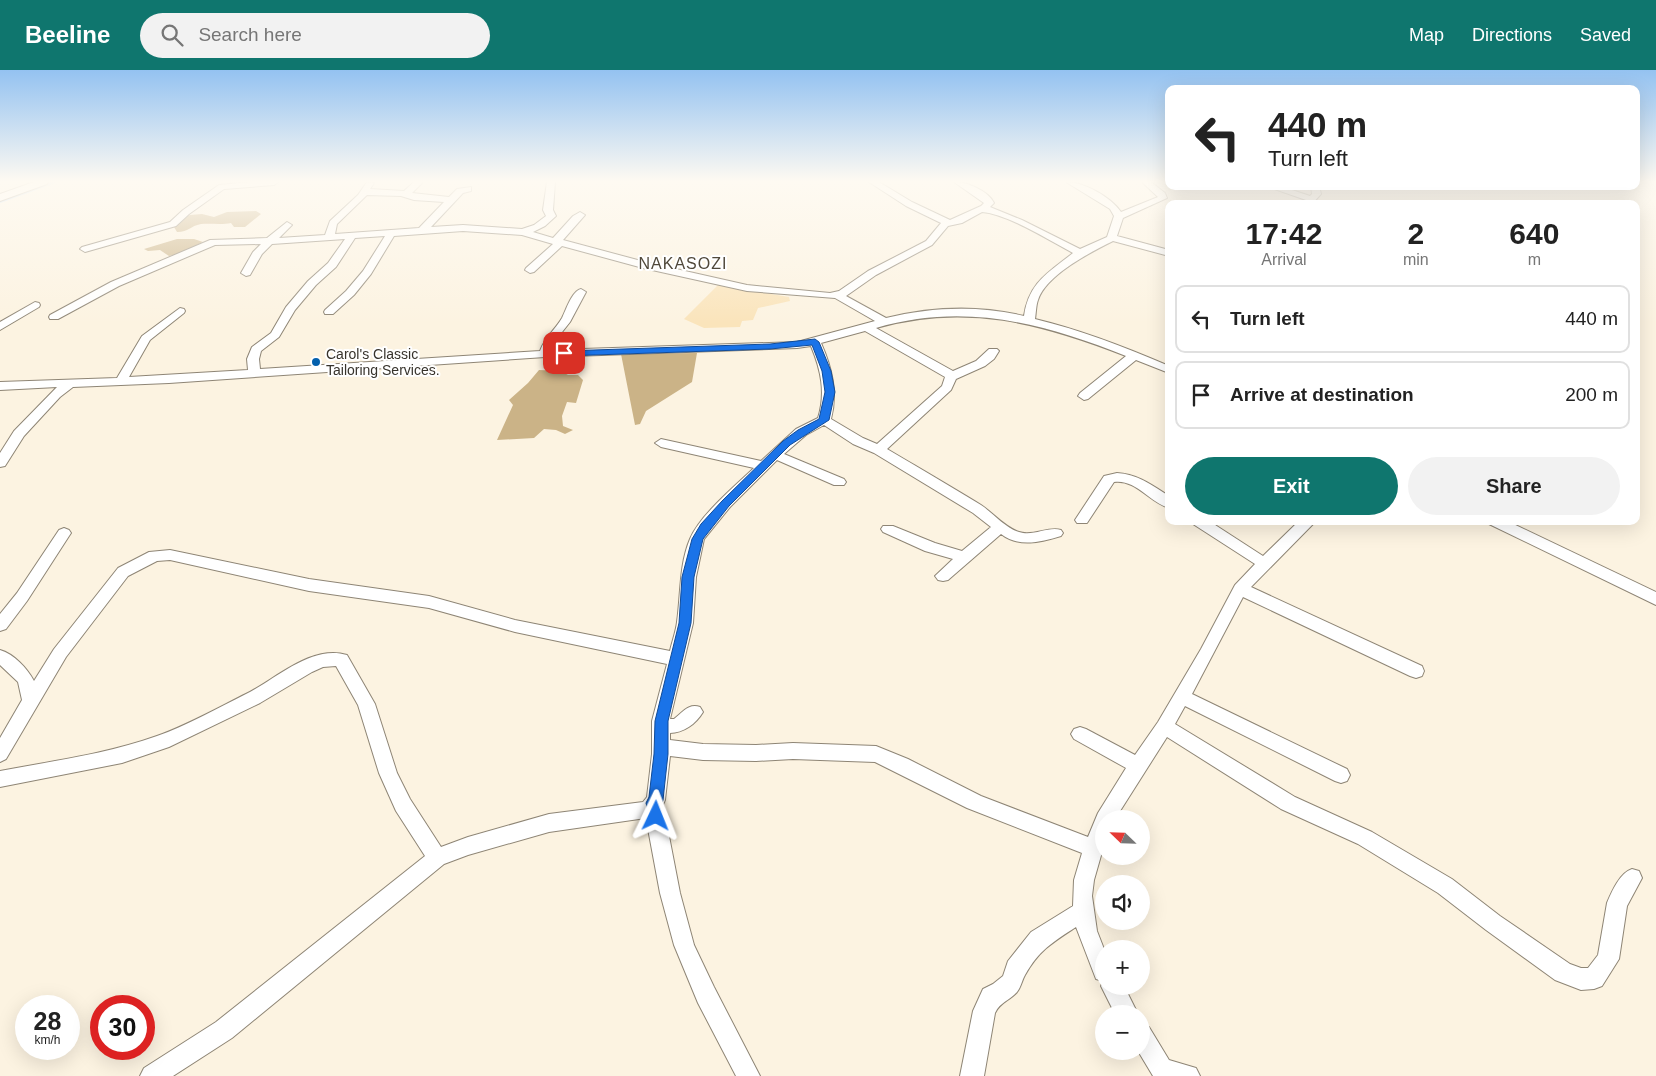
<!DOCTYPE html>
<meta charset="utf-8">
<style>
body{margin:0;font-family:Arial,sans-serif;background:#f2f2f2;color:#222;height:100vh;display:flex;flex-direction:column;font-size:19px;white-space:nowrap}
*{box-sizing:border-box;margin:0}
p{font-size:16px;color:#767676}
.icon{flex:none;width:28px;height:28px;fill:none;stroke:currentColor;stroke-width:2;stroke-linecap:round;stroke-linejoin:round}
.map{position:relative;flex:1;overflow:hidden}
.panel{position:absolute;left:1165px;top:130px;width:475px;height:325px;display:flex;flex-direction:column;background:#fff;border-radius:10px;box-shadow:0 5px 20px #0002}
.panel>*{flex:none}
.top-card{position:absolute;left:1165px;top:15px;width:475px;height:105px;border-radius:10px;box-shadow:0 5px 20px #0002;background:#fff;color:#222;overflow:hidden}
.needle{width:32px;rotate:293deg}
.buttons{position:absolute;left:1095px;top:740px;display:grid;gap:10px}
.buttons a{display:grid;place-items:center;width:55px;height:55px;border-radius:50%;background:#fff;box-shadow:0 5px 20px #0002;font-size:25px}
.speed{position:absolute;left:15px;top:925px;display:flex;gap:10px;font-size:25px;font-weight:700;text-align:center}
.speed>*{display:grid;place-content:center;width:65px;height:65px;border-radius:50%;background:#fff;box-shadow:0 5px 20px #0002;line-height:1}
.speed small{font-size:12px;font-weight:400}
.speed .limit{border:8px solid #d22;background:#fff;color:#111}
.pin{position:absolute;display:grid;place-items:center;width:42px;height:42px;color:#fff;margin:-21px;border-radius:10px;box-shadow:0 2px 8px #0006}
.me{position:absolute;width:55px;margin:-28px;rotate:2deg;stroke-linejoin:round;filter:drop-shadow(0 0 4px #0008)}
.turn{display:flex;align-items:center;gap:18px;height:105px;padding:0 20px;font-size:22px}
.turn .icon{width:65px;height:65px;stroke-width:2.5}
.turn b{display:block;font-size:35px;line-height:42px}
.eta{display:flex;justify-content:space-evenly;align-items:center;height:85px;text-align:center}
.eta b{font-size:30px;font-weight:800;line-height:35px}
.button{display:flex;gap:10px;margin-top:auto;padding:10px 20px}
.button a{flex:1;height:58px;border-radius:30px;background:#0f766e;color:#fff;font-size:20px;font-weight:800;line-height:58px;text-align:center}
.button a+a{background:#f2f2f2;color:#222}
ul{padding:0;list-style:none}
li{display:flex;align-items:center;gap:15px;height:68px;margin:0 10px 8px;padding:0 10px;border:2px solid #e0e0e0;border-radius:10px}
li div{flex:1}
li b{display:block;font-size:19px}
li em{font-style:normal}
header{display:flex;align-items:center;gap:30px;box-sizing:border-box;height:70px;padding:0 25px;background:#0f766e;color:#fff}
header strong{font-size:24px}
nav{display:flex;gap:28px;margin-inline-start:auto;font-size:18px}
.search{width:350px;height:45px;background:#f2f2f2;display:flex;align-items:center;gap:12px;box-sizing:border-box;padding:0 18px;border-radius:28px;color:#767676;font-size:19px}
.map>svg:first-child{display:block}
.green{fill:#fae4bb}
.forest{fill:#cbb387}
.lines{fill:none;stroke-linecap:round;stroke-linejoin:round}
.stream{stroke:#b7d8ff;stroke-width:2}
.minor-casing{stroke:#8e8575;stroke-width:2}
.major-casing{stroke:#8e8575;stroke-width:2}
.minor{fill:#fff;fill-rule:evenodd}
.major{fill:#fff;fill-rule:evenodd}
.route{fill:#1a73e8;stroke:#114b97}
.poi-dot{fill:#0460ad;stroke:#fff;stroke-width:2}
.labels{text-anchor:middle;stroke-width:4;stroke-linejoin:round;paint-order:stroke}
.far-poi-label{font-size:14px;fill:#37332c;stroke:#fff;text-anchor:start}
.far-quarter-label{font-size:16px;letter-spacing:1px;fill:#50483a;stroke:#fff}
</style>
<header>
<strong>Beeline</strong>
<div class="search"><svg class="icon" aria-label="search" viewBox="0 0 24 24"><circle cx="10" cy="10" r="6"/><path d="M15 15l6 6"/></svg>Search here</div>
<nav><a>Map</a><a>Directions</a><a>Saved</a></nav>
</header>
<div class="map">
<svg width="1656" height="1006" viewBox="0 0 1656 1006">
<rect width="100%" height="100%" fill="#fcf3e1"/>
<polygon class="green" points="718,215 789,227 790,231 758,238 753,250 742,251 740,257 704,258 684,249"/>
<g class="forest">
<path d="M256,141L261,144L245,157H234L231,153C221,155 210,153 201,154C190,156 189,162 177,162L174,157L178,154L174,151L190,145L202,144L214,147L227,142Z"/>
<polygon points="177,169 194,169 203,172 178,184 169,186 160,180 148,181 144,179"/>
<polygon points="697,283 692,312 646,341 640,354 635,355 621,284"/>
<polygon points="539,300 561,301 568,305 578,305 583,310 576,333 567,332 562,346 563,356 573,360 565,364 556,360 544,359 534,368 497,370 513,335 509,330 528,313"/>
</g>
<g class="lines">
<polyline class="stream" points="0,132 55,112"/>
<defs>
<g id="minor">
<polygon points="250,112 278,112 274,115 224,119 189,144 176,156 85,182 80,179 82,177 170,152 183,140 219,115"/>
<path d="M367,112L374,113L370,119L404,121L414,112H423L412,123L449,127L457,119L471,117V121L463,123L431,157L463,155L522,159L534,155L546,146L543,140L547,112H555L553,140L556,146L545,156L533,162L553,168L573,146L580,142L585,145L563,170L645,192L747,215L830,223L839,221L868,201L926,171L941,153L906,136L869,112H879L912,132L950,150L981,136L984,133L954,112C965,111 989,121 994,133L990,137L1022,150L1080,179L1107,167L1114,146L1110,139L1066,112C1084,112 1111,127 1121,142L1158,127L1142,112H1151L1165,123L1167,128L1123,148L1117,166L1169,180V186L1113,171C1091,182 1046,205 1038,230C1036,235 1036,243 1035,249C1081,260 1125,277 1169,296V303L1136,290L1088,329L1084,330L1078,326L1080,323L1126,286C1042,253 965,232 876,258L953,301L976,291L989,279H997L999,281L994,289L985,296L956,309L951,320L887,379C919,398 950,416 981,435C993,443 1005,458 1019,462C1033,467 1048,456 1061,460L1063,463L1061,466C1041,472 1019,478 1001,464L948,510L943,511L938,510L935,506L953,489L925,481L883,462L881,459L883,456H893L935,473L962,481L991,457L973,443L874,383L853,374L824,355L806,365L784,384L844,409L846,412L844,415H834L777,390L730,437L704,469L696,507L693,553L670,649H674C683,642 689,633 700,637L703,642C696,654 683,663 670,663V670L703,674L756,675L793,673L876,676L908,689L981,726L1088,767L1098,743L1126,698L1074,669L1071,664L1074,659L1080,657L1086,659L1135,685L1158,652L1201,579L1235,515L1255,494L1193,454L1191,451H1209L1263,486L1299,451H1316L1251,517L1422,596L1424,601L1422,606L1416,608L1410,606L1243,527L1192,624L1347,699L1350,705L1347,711L1341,713L1335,711L1185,636L1175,654L1295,727L1372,762L1452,809L1500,846L1570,894L1581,898H1588L1598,885L1607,833C1612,821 1620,803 1632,799L1639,801L1642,808L1627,836L1619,889L1602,916L1594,919L1581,920L1555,910L1486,860L1438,823L1358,774L1281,739L1167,667L1115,749H1104V775L1094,810L1092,826L1097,861L1104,879V916H1124L1138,944H1115L1101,916L1103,911L1096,909L1076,857C1053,872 1039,880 1025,905C1022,910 1021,917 1017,922C1009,931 1000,932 995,943L984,1006H960L973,941L983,919L993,914L1003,906L1008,891L1031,862L1073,836L1074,810L1082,783L967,738L875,692L793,689L756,691L703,690L670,686L665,730L663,735L680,823L694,875L714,917L760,1006H736L698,933L674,875L660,823L646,748L549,762L468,785L444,794L232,968L173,1006H140L144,998L216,952L425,786L396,741L379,703L358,635L336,596L323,597L312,602L260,633L169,677L122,693L0,717V701C52,691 107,684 157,666C186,656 218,638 246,624C276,609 312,574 347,585L375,634L397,703L410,729L441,777L468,767L549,744L643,732L647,727L652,684V651L667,594L515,562L429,538L309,521L170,490L157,491L128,506L66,587L6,689L0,692V668L22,630L18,612L0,595V580C14,584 27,598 34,611L54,579L118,498L149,482L170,480L309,509L429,526L515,550L670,581C672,572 676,561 677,552C681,524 679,495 690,469C700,445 735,416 754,398L661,377L655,373L661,369L761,391L796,359L818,348C826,323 821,300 811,276L797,278L545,287L169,313L73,317L60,327L24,366L5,396L0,397V383L14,361L57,317L0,320V312L117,308L142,266L180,238L184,239L185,241L184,243L150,270L129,307L248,300L247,289L252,277L271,263L286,237L308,211L328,193L345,169L272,174L262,184L250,205L246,206L241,203L253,182L261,174L215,175L119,216L58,249H50L49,247L50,245L111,212L210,170L267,168L287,152L292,155L279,168L325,165L330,151L358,125ZM367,125L401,126L414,130L444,132L419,158L335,164L337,154ZM982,142C1008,144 1050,171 1073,183C1048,203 1029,212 1024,246C979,235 931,237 886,248L846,226L876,205L932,175L948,156L962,153ZM463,161L522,165L553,174L526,198L525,200L530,203L534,202L562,176L643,198L747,221L835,228L875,251L797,272L552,280L555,271L570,252L586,222L581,219C572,221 566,240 562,248C555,260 545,267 540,281L260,299L259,289L261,281L279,267L295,240L316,215L336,197L355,168L385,166L363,201L346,221L325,240L324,242L325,244H333L354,225L371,204L394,166ZM865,261L945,307L942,316L877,374L863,368L831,349C838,322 832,298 821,273Z"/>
<polygon points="1266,116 1280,116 1310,126 1312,124 1311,116 1319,116 1321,124 1312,134 1303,134 1306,130"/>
<polygon points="35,232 39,233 40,235 39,237 0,260 0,252"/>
<path d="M1117,403C1137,404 1152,415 1169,426V438C1149,432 1136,409 1114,412L1087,453H1077L1075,450L1104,406Z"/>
<polygon points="1487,451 1507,451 1656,522 1656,535 1489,454"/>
<polygon points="64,458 69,460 71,463 69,466 27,531 6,559 0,561 0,544 17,523 59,460"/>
<polygon points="1141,954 1149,957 1169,990 1196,998 1200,1006 1153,1006 1138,981 1141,981"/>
</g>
<polygon id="major" points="34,112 48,112 47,114 0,131 0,124"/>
</defs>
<use href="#minor" class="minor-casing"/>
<use href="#major" class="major-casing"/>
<use href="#minor" class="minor"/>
<use href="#major" class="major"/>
</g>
<linearGradient id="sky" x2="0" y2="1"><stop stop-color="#94c2f1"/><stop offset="0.44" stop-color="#fefaf2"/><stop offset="1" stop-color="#fefaf2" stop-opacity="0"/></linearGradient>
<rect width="1656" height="253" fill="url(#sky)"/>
<path class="route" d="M815,269L819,272L831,301L835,322L829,350L790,375L729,436L703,469L694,507L691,553L668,651V684L663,730C659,737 664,744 661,751L656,753L651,751L646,733L649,727L654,684L655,651L679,553L682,507L692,469L701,454L722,431L783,371L798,360L819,349L825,322L822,301L812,275L770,279L564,286L560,283L564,281L770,274Z"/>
<circle class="poi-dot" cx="316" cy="292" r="5"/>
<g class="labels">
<g class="far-poi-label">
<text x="326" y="289">Carol's Classic<tspan x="326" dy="16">Tailoring Services.</tspan></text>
</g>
<g class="far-quarter-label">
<text x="683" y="199">NAKASOZI</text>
</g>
</g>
</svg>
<div class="buttons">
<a><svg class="needle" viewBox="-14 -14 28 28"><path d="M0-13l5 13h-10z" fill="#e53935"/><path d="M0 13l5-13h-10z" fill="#767676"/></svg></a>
<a><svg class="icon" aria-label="sound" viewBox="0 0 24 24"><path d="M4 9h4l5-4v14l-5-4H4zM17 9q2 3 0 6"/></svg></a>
<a>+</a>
<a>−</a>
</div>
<div class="speed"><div>28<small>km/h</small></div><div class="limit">30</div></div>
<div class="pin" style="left:564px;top:283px;background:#d93025"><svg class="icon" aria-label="arrive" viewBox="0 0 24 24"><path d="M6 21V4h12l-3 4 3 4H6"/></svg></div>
<svg class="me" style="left:656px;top:746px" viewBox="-20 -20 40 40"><path d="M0-17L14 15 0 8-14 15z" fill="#1a73e8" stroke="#fff" stroke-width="4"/></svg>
<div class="top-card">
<div class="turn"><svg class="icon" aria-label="left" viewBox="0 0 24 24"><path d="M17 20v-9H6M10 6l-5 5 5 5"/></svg><div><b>440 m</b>Turn left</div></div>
</div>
<section class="panel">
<div class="eta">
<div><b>17:42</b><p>Arrival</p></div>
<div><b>2</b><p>min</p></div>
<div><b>640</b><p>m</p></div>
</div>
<ul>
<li><svg class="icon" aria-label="left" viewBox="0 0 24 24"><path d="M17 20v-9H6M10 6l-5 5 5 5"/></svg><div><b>Turn left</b></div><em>440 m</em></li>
<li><svg class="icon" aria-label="arrive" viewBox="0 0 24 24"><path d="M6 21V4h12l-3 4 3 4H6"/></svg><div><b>Arrive at destination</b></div><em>200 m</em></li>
</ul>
<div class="button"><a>Exit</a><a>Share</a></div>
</section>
</div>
